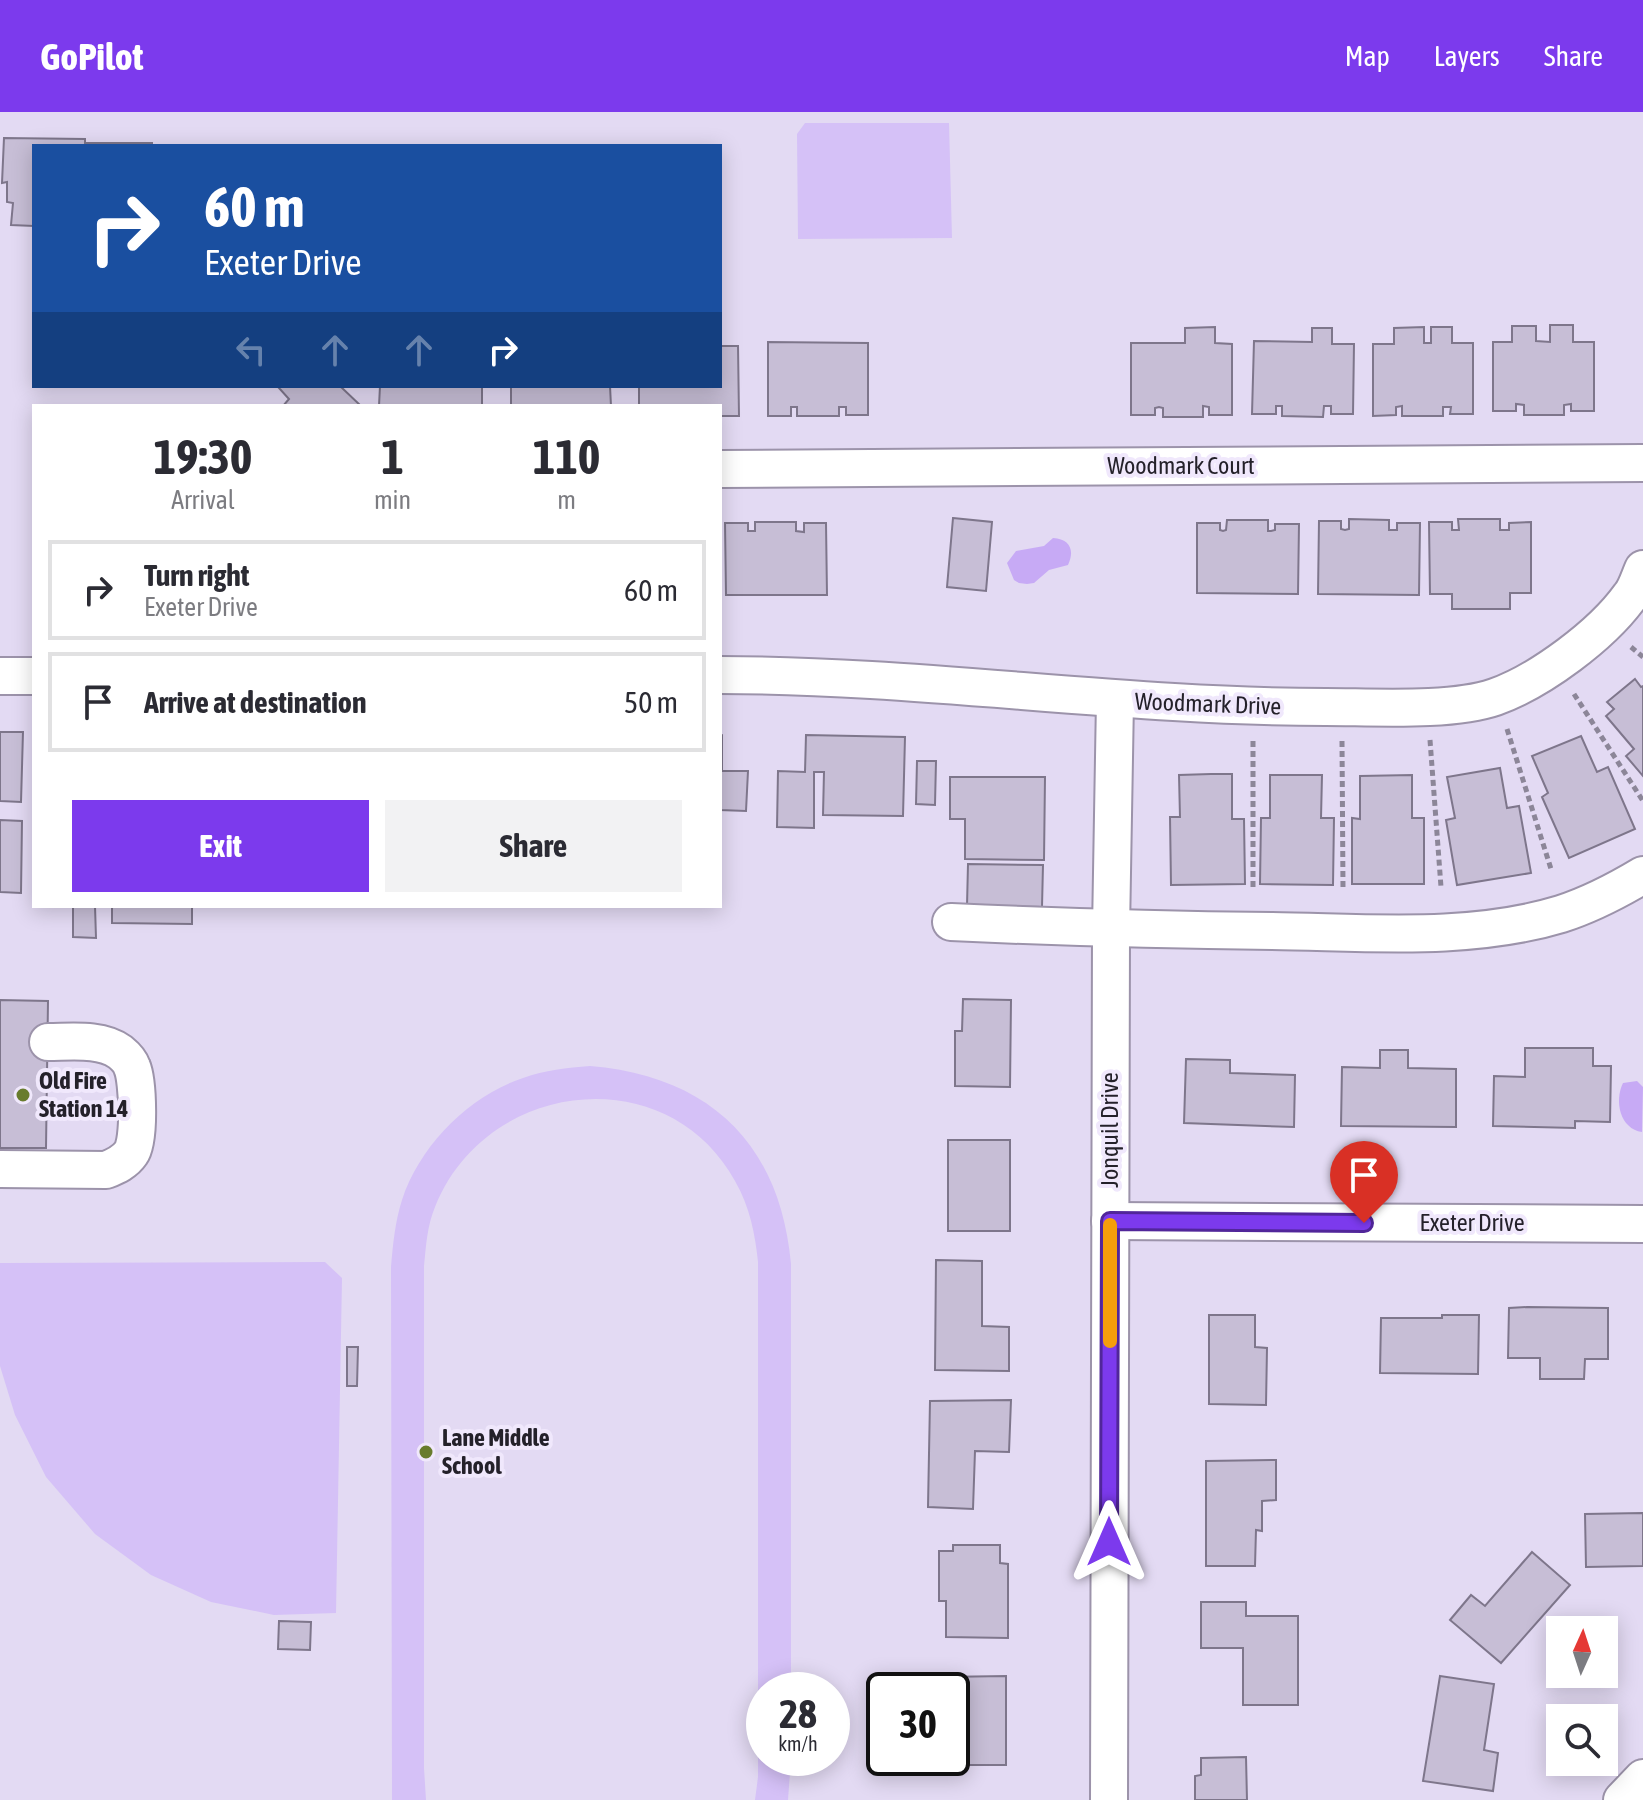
<!DOCTYPE html>
<style>
body{margin:0;font-family:"Asap Condensed",sans-serif;background:#f2f2f3;color:#2b2b33;height:100vh;display:flex;flex-direction:column;font-size:30px;white-space:nowrap}
*{box-sizing:border-box;margin:0}
p{font-size:26px;color:#7c7c81}
.icon{flex:none;width:44px;height:44px;fill:none;stroke:currentColor;stroke-width:2;stroke-linecap:round;stroke-linejoin:round}
.map{position:relative;flex:1;overflow:hidden}
.panel{position:absolute;left:32px;top:292px;width:690px;height:504px;display:flex;flex-direction:column;background:#fff;border-radius:0px;box-shadow:0 4px 20px #0003}
.panel>*{flex:none}
.hud{position:absolute;left:32px;top:32px;width:690px;height:244px;border-radius:0px;box-shadow:0 4px 20px #0003;background:#1a4fa0;color:#fff;overflow:hidden}
.needle{width:52px;rotate:3deg}
.fabs{position:absolute;left:1546px;top:1504px;display:grid;gap:16px}
.fabs a{display:grid;place-items:center;width:72px;height:72px;border-radius:0px;background:#fff;box-shadow:0 4px 20px #0003;font-size:40px}
.speed{position:absolute;left:746px;top:1560px;display:flex;gap:16px;font-size:40px;font-weight:700;text-align:center}
.speed>*{display:grid;place-content:center;width:104px;height:104px;border-radius:50%;background:#fff;box-shadow:0 4px 20px #0003;line-height:1}
.speed small{font-size:20px;font-weight:400}
.speed .limit{border:4px solid #111;border-radius:12px;background:#fff;color:#111}
.pin{position:absolute;display:grid;place-items:center;width:68px;height:68px;color:#fff;margin:-82px -34px;border-radius:50% 50% 50% 0;rotate:-45deg;box-shadow:0 0 8px #0007}
.pin .icon{rotate:45deg}
.me{position:absolute;width:88px;margin:-44px;rotate:0deg;stroke-linejoin:round;filter:drop-shadow(0 0 6px #0008)}
.turn{display:flex;align-items:center;gap:28px;height:168px;padding:0 40px;font-size:36px}
.turn .icon{width:104px;height:104px;stroke-width:2.5}
.turn b{display:block;font-size:56px;line-height:68px}
.lanes{display:flex;align-items:center;height:76px;padding:0 40px;background:#0003;justify-content:center;gap:40px;direction:ltr}
.lanes .off{opacity:.35}
.eta{display:flex;justify-content:space-evenly;align-items:center;height:136px;text-align:center}
.eta b{font-size:48px;font-weight:700;line-height:56px}
.cta{display:flex;gap:16px;margin-top:auto;padding:16px 40px}
.cta a{flex:1;height:92px;border-radius:0px;background:#7c3aed;color:#fff;font-size:32px;font-weight:700;line-height:92px;text-align:center}
.cta a+a{background:#f2f2f3;color:#2b2b33}
ul{padding:0;list-style:none}
li{display:flex;align-items:center;gap:24px;height:100px;margin:0 16px 12px;padding:0 24px;border:4px solid #e1e1e2;border-radius:0px}
li div{flex:1}
li b{display:block;font-size:30px}
li em{font-style:normal}
header{display:flex;align-items:center;gap:48px;box-sizing:border-box;height:112px;padding:0 40px;background:#7c3aed;color:#fff}
header strong{font-size:38px}
nav{display:flex;gap:44px;margin-inline-start:auto;font-size:28px}
.map>svg:first-child{display:block}
.green{fill:#d5c1f7}
.water{fill:#c7aaf5}
.building{fill:#c7bed6;stroke:#7e768b;stroke-width:2}
.lines{fill:none;stroke-linecap:round;stroke-linejoin:round}
.minor-casing{stroke:#9c93aa;stroke-width:40}
.path{stroke:#8c8698;stroke-width:5;stroke-dasharray:6 4;stroke-linecap:butt}
.minor{stroke:#fff;stroke-width:36}
.route-casing{stroke:#51269a;stroke-width:20}
.route{stroke:#7c3aed;stroke-width:14}
.slow{stroke:#f59e0b;stroke-width:14}
.poi-dot{fill:#687c2d;stroke:#f0e8fc;stroke-width:3}
.labels{text-anchor:middle;stroke-width:8;stroke-linejoin:round;paint-order:stroke}
.street-label{font-size:24px;fill:#24212a;stroke:#f0e8fc}
.poi-label{font-size:24px;font-weight:bold;fill:#24212a;stroke:#f0e8fc;text-anchor:start}
</style>
<header>
<strong>GoPilot</strong>
<nav><a>Map</a><a>Layers</a><a>Share</a></nav>
</header>
<div class="map">
<svg width="1643" height="1688" viewBox="0 0 1643 1688">
<rect width="100%" height="100%" fill="#e3daf3"/>
<g class="green">
<polygon points="805,11 949,11 952,126 798,127 797,22"/>
<path d="M590,954C709,964 780,1031 791,1152V1578H764V1646H791L788,1688H755L758,1665V1150C755,1122 750,1095 735,1069C667,945 485,968 435,1095C427,1114 426,1134 424,1154V1656L426,1688H392L391,1155C393,1132 395,1110 402,1088C420,1033 469,984 523,966C545,958 567,956 590,954Z"/>
<polygon points="325,1150 342,1166 336,1501 274,1503 211,1490 151,1463 95,1422 46,1365 15,1303 0,1254 0,1151"/>
</g>
<g class="water">
<path d="M1053,426C1070,427 1075,438 1068,453L1049,458L1034,471L1027,472L1019,471L1014,468L1007,451L1016,439L1044,434Z"/>
<path d="M1637,969L1643,975L1642,1020C1620,1017 1614,989 1623,971Z"/>
</g>
<g class="building">
<polygon points="4,26 85,27 85,31 152,31 152,34 34,34 34,114 11,113 13,91 7,90 7,70 2,71"/>
<polygon points="1550,213 1573,213 1573,230 1594,230 1594,299 1571,299 1571,292 1564,293 1564,303 1524,303 1524,293 1516,292 1516,299 1493,299 1493,230 1512,230 1512,214 1536,214 1536,229 1550,230"/>
<polygon points="1215,215 1215,231 1232,232 1232,303 1209,303 1209,295 1203,294 1203,305 1163,305 1163,296 1159,295 1155,296 1155,303 1131,303 1131,231 1185,231 1185,216"/>
<polygon points="1424,215 1424,231 1431,231 1431,215 1452,215 1452,231 1473,231 1473,302 1450,302 1451,295 1443,295 1443,304 1402,304 1402,294 1396,295 1396,303 1373,304 1373,232 1394,232 1394,216"/>
<polygon points="1312,216 1332,216 1332,232 1354,232 1353,302 1331,302 1331,294 1324,294 1323,305 1282,304 1282,294 1276,294 1276,302 1252,302 1254,229 1312,230"/>
<polygon points="768,230 868,231 868,303 846,303 846,295 839,295 839,304 797,304 797,295 791,295 791,304 768,304"/>
<polygon points="720,234 738,234 739,304 720,304 720,294 639,294 639,274 720,274"/>
<polygon points="281,274 340,274 361,294 283,294 289,287 279,276"/>
<polygon points="380,274 482,274 482,294 379,294"/>
<polygon points="511,274 610,274 611,294 511,294"/>
<polygon points="953,406 992,410 986,479 947,475"/>
<polygon points="1349,407 1389,408 1389,418 1397,418 1397,411 1420,411 1419,483 1318,482 1319,409 1341,409 1341,417 1345,418 1349,417"/>
<polygon points="1458,407 1500,407 1500,418 1509,418 1509,411 1531,410 1531,481 1510,481 1510,497 1452,497 1452,482 1430,482 1429,410 1452,410 1452,418 1459,418"/>
<polygon points="1227,408 1268,408 1268,419 1271,419 1275,418 1275,412 1299,412 1298,482 1197,481 1197,411 1220,411 1220,418 1223,419 1226,418"/>
<polygon points="755,410 796,410 796,419 804,420 804,411 826,411 827,483 726,483 725,411 748,411 748,419 755,419"/>
<polygon points="1635,567 1641,575 1643,574 1643,664 1626,644 1634,637 1606,604 1614,597 1607,590"/>
<polygon points="0,620 23,620 21,690 0,689"/>
<polygon points="720,622 722,623 722,659 748,659 746,699 720,698"/>
<polygon points="806,623 905,625 903,704 823,703 824,660 814,660 814,716 777,715 778,659 805,660"/>
<polygon points="1581,624 1597,660 1608,655 1635,717 1569,746 1542,685 1548,681 1532,644"/>
<polygon points="917,649 936,649 935,693 916,692"/>
<polygon points="1500,656 1507,696 1519,694 1531,761 1457,773 1446,708 1455,706 1447,665"/>
<polygon points="1211,662 1232,662 1232,707 1244,707 1245,772 1171,773 1170,705 1180,705 1179,663"/>
<polygon points="1270,663 1322,663 1321,706 1334,706 1333,773 1260,772 1261,706 1270,706"/>
<polygon points="1412,663 1412,706 1424,706 1424,772 1352,772 1352,706 1360,707 1360,664"/>
<polygon points="950,665 1045,665 1044,748 965,747 965,707 950,707"/>
<polygon points="0,708 22,709 21,781 0,780"/>
<polygon points="968,752 1043,753 1042,795 967,794"/>
<polygon points="73,794 95,794 96,826 73,825"/>
<polygon points="112,794 192,794 192,812 112,811"/>
<polygon points="963,887 1011,888 1010,975 955,974 955,919 962,919"/>
<polygon points="0,888 48,889 46,1036 0,1036"/>
<polygon points="1525,936 1593,936 1593,954 1611,954 1610,1010 1575,1009 1575,1016 1493,1014 1494,964 1525,965"/>
<polygon points="1380,938 1408,938 1408,956 1456,957 1456,1015 1341,1014 1342,955 1380,956"/>
<polygon points="1186,947 1230,948 1230,961 1295,963 1294,1015 1184,1011"/>
<rect x="948" y="1028" width="62" height="91"/>
<polygon points="936,1148 982,1149 982,1214 1009,1215 1009,1259 935,1258"/>
<polygon points="1527,1195 1608,1196 1608,1247 1585,1247 1584,1267 1540,1267 1540,1246 1508,1246 1509,1196"/>
<polygon points="1209,1203 1255,1203 1255,1235 1267,1236 1266,1293 1209,1292"/>
<polygon points="1442,1203 1479,1203 1478,1262 1380,1261 1381,1206 1442,1206"/>
<polygon points="347,1235 358,1235 357,1274 347,1274"/>
<polygon points="1011,1288 1009,1340 975,1339 973,1397 928,1395 930,1289"/>
<polygon points="1276,1348 1276,1388 1262,1389 1262,1419 1256,1418 1255,1454 1206,1454 1206,1349"/>
<polygon points="1643,1401 1643,1454 1586,1455 1585,1402"/>
<polygon points="953,1433 1000,1433 1000,1451 1008,1452 1008,1526 946,1525 946,1489 939,1489 939,1439 953,1439"/>
<polygon points="1532,1440 1570,1473 1501,1551 1450,1508 1471,1483 1485,1494"/>
<polygon points="1201,1490 1246,1490 1246,1504 1298,1504 1298,1593 1243,1593 1243,1536 1201,1536"/>
<polygon points="279,1509 311,1510 310,1538 278,1537"/>
<polygon points="1006,1564 1006,1653 950,1653 952,1578 942,1578 942,1565"/>
<polygon points="1440,1564 1494,1572 1484,1638 1498,1641 1493,1679 1423,1669"/>
<polygon points="1246,1645 1247,1688 1195,1688 1195,1664 1201,1663 1201,1646"/>
</g>
<g class="lines">
<defs>
<g id="minor">
<polyline points="720,357 1643,351"/>
<path d="M720,563C922,563 1123,595 1326,595C1373,595 1452,600 1495,585C1540,569 1602,523 1630,484C1636,477 1639,466 1643,457"/>
<polyline points="0,564 34,564"/>
<path d="M951,810C1058,815 1164,818 1272,819C1366,820 1469,830 1561,802C1589,793 1618,778 1643,763"/>
<path d="M0,1057L106,1058C116,1054 125,1050 131,1041C140,1029 138,969 132,955C130,949 125,944 120,940C101,926 71,930 48,930"/>
<polyline points="1110,1109 1643,1112"/>
<polyline points="1109,1688 1111,818 1115,588"/>
<polyline points="1622,1688 1643,1666"/>
</g>
</defs>
<use href="#minor" class="minor-casing"/>
<g class="path">
<polyline points="1631,535 1643,545"/>
<polyline points="1574,582 1643,689"/>
<polyline points="1507,617 1551,757"/>
<polyline points="1430,628 1441,775"/>
<polyline points="1342,629 1343,776"/>
<polyline points="1253,775 1253,629"/>
</g>
<use href="#minor" class="minor"/>
</g>
<g class="lines">
<defs>
<polyline id="route" points="1109,1430 1110,1109 1364,1111"/>
</defs>
<use href="#route" class="route-casing"/>
<use href="#route" class="route"/>
<polyline class="slow" points="1110,1113 1110,1229"/>
</g>
<g class="poi-dot">
<circle cx="23" cy="983" r="8"/>
<circle cx="426" cy="1340" r="8"/>
</g>
<g class="labels">
<g class="street-label">
<text x="1181" y="362">Woodmark Court</text>
<text transform="translate(1208 592) rotate(2)" y="8">Woodmark Drive</text>
<text transform="translate(1110 1018) rotate(-90)" y="8">Jonquil Drive</text>
<text x="1472" y="1119">Exeter Drive</text>
</g>
<g class="poi-label">
<text x="39" y="977">Old Fire<tspan x="39" dy="28">Station 14</tspan></text>
<text x="442" y="1334">Lane Middle<tspan x="442" dy="28">School</tspan></text>
</g>
</g>
</svg>
<div class="fabs">
<a><svg class="needle" viewBox="-14 -14 28 28"><path d="M0-13l5 13h-10z" fill="#e53935"/><path d="M0 13l5-13h-10z" fill="#7c7c81"/></svg></a>
<a><svg class="icon" aria-label="search" viewBox="0 0 24 24"><circle cx="10" cy="10" r="6"/><path d="M15 15l6 6"/></svg></a>
</div>
<div class="speed"><div>28<small>km/h</small></div><div class="limit">30</div></div>
<div class="pin" style="left:1364px;top:1111px;background:#d93025"><svg class="icon" aria-label="arrive" viewBox="0 0 24 24"><path d="M6 21V4h12l-3 4 3 4H6"/></svg></div>
<svg class="me" style="left:1109px;top:1430px" viewBox="-20 -20 40 40"><path d="M0-17L14 15 0 8-14 15z" fill="#7c3aed" stroke="#fff" stroke-width="4"/></svg>
<div class="hud">
<div class="turn"><svg class="icon" aria-label="right" viewBox="0 0 24 24"><path d="M7 20v-9h11M14 6l5 5-5 5"/></svg><div><b>60 m</b>Exeter Drive</div></div>
<div class="lanes"><svg class="icon off" aria-label="left" viewBox="0 0 24 24"><path d="M17 20v-9H6M10 6l-5 5 5 5"/></svg><svg class="icon off" aria-label="ahead" viewBox="0 0 24 24"><path d="M12 20V5M6 11l6-6 6 6"/></svg><svg class="icon off" aria-label="ahead" viewBox="0 0 24 24"><path d="M12 20V5M6 11l6-6 6 6"/></svg><svg class="icon" aria-label="right" viewBox="0 0 24 24"><path d="M7 20v-9h11M14 6l5 5-5 5"/></svg></div>
</div>
<section class="panel">
<div class="eta">
<div><b>19:30</b><p>Arrival</p></div>
<div><b>1</b><p>min</p></div>
<div><b>110</b><p>m</p></div>
</div>
<ul>
<li><svg class="icon" aria-label="right" viewBox="0 0 24 24"><path d="M7 20v-9h11M14 6l5 5-5 5"/></svg><div><b>Turn right</b><p>Exeter Drive</p></div><em>60 m</em></li>
<li><svg class="icon" aria-label="arrive" viewBox="0 0 24 24"><path d="M6 21V4h12l-3 4 3 4H6"/></svg><div><b>Arrive at destination</b></div><em>50 m</em></li>
</ul>
<div class="cta"><a>Exit</a><a>Share</a></div>
</section>
</div>
